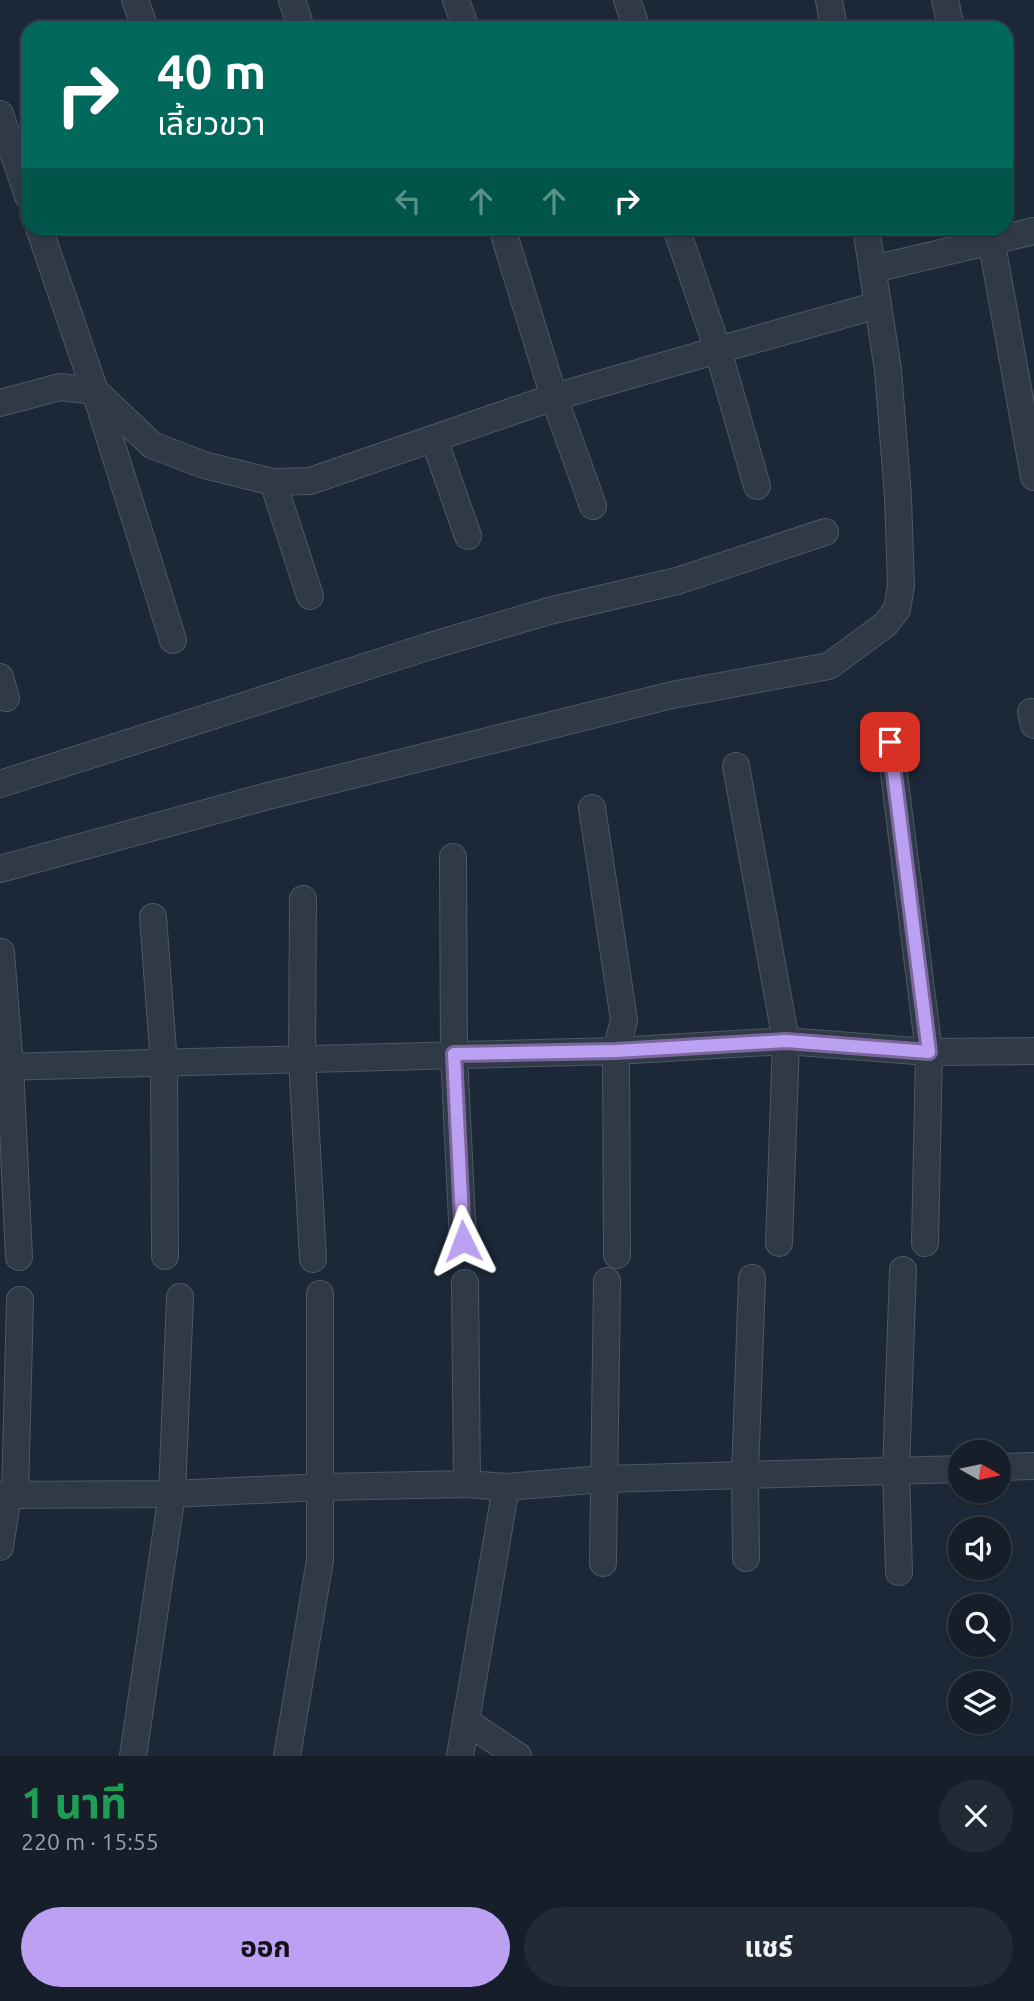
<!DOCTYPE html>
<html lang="th">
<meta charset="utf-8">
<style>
body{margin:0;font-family:Ubuntu,"Noto Sans Thai",sans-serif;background:#222b35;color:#f1f3f6;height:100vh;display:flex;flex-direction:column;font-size:26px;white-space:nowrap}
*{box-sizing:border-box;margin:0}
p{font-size:23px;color:#9da2a8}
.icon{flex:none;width:38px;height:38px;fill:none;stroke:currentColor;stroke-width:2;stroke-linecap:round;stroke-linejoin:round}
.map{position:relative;height:1756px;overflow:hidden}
.details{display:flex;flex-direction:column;background:#151e29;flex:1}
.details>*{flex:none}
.banner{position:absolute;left:21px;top:21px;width:992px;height:214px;border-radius:21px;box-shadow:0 2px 5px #0004,0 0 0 2px #343c46;background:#00695c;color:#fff;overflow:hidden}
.needle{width:46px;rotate:99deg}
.controls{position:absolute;left:948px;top:1440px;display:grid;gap:14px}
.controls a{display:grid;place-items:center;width:63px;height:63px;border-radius:50%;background:#151e29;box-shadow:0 2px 5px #0004,0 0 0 2px #343c46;font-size:35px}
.pin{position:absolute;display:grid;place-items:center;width:60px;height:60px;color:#fff;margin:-30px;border-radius:14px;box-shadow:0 4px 10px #0006}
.me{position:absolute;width:77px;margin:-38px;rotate:357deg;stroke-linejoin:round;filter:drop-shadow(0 0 5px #0008)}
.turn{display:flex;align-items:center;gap:24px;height:147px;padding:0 21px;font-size:32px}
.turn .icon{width:91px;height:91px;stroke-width:2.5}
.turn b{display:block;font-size:49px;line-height:60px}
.lanes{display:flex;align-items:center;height:66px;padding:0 21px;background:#0003;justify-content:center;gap:35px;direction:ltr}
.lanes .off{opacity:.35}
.round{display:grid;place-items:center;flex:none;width:74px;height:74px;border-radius:37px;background:#222b35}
.headline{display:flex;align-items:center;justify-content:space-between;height:119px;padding:0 21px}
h1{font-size:42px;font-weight:700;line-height:52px;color:#1e9e55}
.button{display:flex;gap:14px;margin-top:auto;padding:14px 21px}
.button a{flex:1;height:80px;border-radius:42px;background:#bca0f2;color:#111;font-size:28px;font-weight:700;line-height:80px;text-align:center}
.button a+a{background:#222b35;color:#f1f3f6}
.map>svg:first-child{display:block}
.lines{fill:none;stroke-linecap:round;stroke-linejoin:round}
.minor-casing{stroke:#4d5765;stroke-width:28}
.minor{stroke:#303a47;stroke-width:26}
.route-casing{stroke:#7a689d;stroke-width:18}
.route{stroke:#bca0f2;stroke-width:12}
</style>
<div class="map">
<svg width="1034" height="1756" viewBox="0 0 1034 1756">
<rect width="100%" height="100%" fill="#1c2837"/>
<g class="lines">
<defs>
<g id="minor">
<polyline points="135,0 145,28"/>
<polyline points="292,0 301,28"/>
<polyline points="456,0 466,28"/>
<polyline points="627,0 637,28"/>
<polyline points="829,0 834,28"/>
<polyline points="945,0 951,28"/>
<polyline points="0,114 28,196"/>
<polyline points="39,228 95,391 173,640"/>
<polyline points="502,228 554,397 593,506"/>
<polyline points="676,228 718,350 878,305"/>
<polyline points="989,228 1034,477"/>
<polyline points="873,269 1034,231"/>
<polyline points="0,403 60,387 95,391 152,445 204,465 273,482 310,481 554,397 718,350 757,486"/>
<polyline points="434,439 468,536"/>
<polyline points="273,482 310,596"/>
<polyline points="0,677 6,698"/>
<polyline points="1031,712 1034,725"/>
<polyline points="890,742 929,1052 925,1243"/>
<polyline points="736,766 786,1041 779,1243"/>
<polyline points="0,784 427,647 549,611 677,581 825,532"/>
<polyline points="592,808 624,1020 616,1051 617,1255"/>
<polyline points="453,857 454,1054 463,1241"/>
<polyline points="0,869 268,796 672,695 829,666 886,624 897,609 901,586 898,497 888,370 866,228"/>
<polyline points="303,899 302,1059 313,1259"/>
<polyline points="153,917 164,1064 165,1256"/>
<polyline points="1,952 10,1066 19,1257"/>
<polyline points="0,1067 616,1051 786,1041 929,1052 1034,1051"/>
<polyline points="465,1283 467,1484"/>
<polyline points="999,1467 1034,1466"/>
<polyline points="0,1495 172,1494 322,1487 467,1484 506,1487 603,1479 961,1469"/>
<polyline points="15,1496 20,1300"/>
<polyline points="0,1547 8,1495"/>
<polyline points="746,1558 745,1475 752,1278"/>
<polyline points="603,1563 607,1281"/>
<polyline points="899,1572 896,1470 903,1270"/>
<polyline points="467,1722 518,1756"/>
<polyline points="133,1756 172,1494 180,1297"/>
<polyline points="287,1756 320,1560 320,1294"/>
<polyline points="460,1756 506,1487"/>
</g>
</defs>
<use href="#minor" class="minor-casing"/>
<use href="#minor" class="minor"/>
</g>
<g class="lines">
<defs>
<polyline id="route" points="463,1241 454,1054 616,1051 786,1041 929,1052 890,742"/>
</defs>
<use href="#route" class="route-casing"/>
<use href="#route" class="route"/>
</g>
</svg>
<div class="controls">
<a><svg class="needle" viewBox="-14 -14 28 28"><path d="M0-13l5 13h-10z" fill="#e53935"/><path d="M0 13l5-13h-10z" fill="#9da2a8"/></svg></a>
<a><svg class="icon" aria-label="sound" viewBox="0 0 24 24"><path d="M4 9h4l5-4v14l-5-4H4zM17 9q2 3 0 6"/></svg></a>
<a><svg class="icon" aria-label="search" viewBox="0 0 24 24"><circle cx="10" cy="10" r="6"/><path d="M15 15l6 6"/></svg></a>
<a><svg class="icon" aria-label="layers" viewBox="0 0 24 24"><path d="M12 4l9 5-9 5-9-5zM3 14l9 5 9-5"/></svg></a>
</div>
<div class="pin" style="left:890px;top:742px;background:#d93025"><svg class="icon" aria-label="arrive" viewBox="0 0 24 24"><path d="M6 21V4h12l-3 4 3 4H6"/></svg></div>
<svg class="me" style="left:463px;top:1241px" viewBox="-20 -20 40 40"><path d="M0-17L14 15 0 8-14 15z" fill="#bca0f2" stroke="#fff" stroke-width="4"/></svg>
<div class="banner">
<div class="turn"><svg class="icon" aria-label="right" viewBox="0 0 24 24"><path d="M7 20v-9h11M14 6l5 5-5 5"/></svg><div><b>40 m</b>เลี้ยวขวา</div></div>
<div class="lanes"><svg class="icon off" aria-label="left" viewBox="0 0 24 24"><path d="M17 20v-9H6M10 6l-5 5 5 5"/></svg><svg class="icon off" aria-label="ahead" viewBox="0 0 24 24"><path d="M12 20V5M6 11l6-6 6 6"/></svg><svg class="icon off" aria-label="ahead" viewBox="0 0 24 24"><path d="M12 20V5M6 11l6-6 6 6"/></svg><svg class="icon" aria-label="right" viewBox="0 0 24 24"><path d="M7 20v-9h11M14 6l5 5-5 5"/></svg></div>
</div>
</div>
<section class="details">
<div class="headline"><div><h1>1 นาที</h1><p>220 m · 15:55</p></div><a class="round"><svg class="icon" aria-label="close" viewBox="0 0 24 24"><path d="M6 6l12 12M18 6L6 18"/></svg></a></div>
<div class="button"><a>ออก</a><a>แชร์</a></div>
</section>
